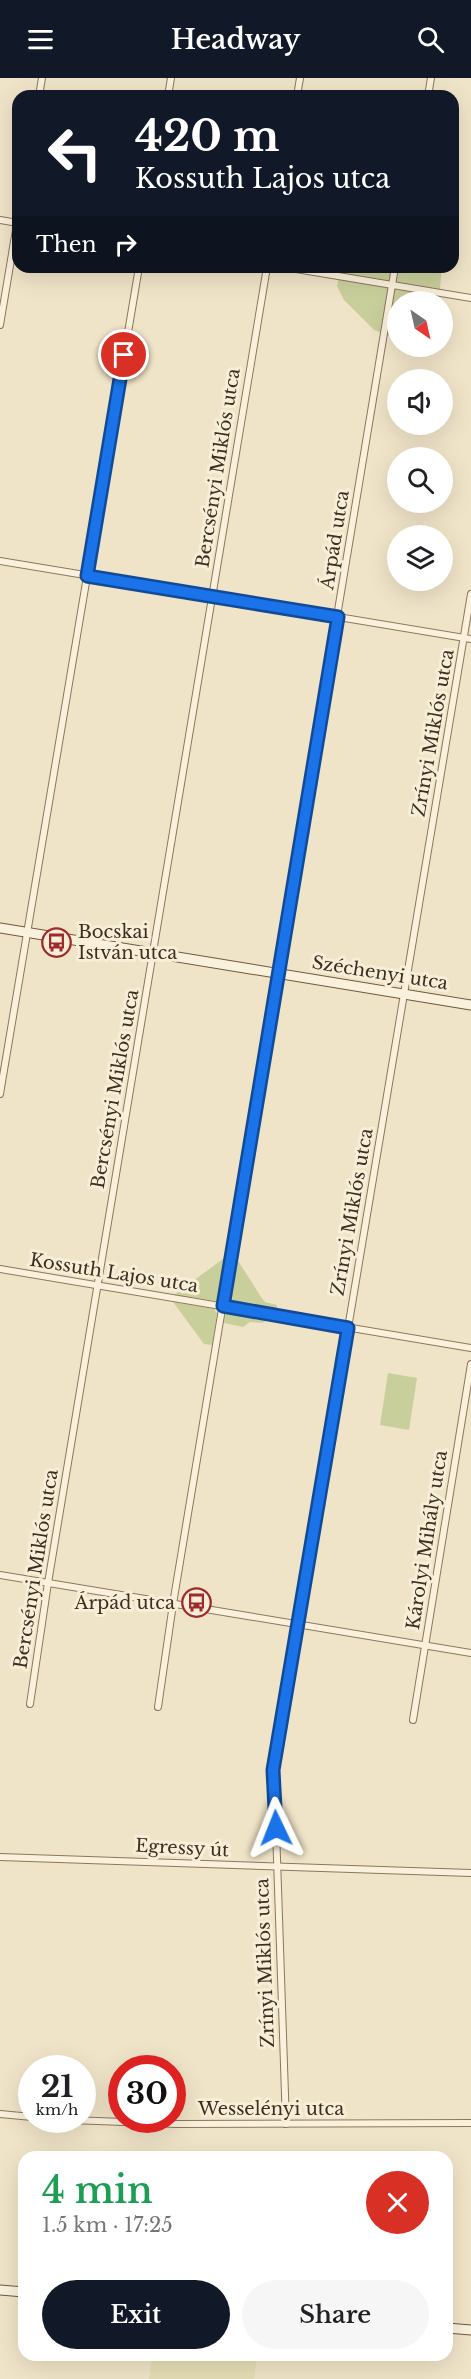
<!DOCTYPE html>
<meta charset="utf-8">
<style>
body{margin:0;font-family:"Libre Baskerville",serif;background:#f6f6f6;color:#202124;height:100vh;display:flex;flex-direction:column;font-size:22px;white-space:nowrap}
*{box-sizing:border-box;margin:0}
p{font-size:20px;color:#757577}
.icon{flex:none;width:33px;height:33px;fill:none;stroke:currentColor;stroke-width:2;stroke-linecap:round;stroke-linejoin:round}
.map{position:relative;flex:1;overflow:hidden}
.sheet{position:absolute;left:18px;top:2073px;width:435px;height:210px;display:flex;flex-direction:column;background:#fff;border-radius:18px;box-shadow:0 6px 24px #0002}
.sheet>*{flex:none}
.banner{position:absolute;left:12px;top:12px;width:447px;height:183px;border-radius:18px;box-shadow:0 6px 24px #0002;background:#111827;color:#fff;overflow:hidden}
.needle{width:39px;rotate:146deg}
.tools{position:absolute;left:387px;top:213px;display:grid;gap:12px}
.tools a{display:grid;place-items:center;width:66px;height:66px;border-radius:50%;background:#fff;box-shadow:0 6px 24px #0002;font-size:30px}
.speed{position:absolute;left:18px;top:1977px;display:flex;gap:12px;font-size:30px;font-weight:700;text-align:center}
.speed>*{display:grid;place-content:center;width:78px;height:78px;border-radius:50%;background:#fff;box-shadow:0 6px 24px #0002;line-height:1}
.speed small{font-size:15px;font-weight:400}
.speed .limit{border:9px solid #d22;background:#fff;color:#111}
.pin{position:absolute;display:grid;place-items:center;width:51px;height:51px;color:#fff;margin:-26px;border:3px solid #fff;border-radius:50%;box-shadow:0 2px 6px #0007}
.me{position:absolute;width:66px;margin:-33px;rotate:358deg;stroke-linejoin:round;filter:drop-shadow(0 0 4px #0008)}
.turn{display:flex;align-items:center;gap:21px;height:126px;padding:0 24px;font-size:27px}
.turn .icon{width:78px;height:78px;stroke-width:2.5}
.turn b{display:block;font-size:42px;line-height:51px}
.then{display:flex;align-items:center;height:57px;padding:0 24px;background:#0003;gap:12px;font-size:22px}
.round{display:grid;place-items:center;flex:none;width:63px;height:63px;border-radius:32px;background:#f6f6f6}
.headline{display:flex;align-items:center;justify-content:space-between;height:102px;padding:0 24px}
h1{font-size:36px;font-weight:600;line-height:45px;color:#1e9e55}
.primary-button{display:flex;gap:12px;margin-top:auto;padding:12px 24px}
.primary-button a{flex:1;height:69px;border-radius:36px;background:#111827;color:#fff;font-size:24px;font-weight:600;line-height:69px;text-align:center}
.primary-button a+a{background:#f6f6f6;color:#202124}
header{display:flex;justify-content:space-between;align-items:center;height:78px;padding:0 24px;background:#111827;color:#fff;font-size:27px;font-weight:600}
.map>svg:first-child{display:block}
.farmland{fill:#e6deb5}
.green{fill:#c9cf9b}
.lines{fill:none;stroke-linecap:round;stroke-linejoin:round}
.street-casing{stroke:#8d765c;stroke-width:8}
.secondary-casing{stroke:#6f573f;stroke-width:11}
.street{stroke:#faf1dc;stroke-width:6}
.secondary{stroke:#faf1dc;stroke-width:9}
.route-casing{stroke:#114b97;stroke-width:15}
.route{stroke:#1a73e8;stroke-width:10}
.labels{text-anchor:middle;stroke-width:6;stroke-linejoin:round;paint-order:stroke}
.street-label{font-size:18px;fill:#3d2e20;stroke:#f7eed8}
.poi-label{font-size:18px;fill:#3d2e20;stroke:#f7eed8;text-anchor:start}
</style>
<header><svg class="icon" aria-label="menu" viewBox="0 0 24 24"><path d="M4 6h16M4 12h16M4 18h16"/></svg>Headway<svg class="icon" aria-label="search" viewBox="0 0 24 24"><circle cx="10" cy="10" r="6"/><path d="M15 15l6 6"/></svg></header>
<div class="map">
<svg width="471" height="2301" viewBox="0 0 471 2301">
<rect width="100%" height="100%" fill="#f0e4c8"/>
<polygon class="farmland" points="152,2277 257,2277 254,2301 149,2301"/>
<g class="green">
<polygon points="342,189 442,189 439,221 434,223 398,224 397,261 374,252 344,222 337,208"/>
<polygon points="227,1178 221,1220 217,1223 174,1217"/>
<polygon points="235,1178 261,1219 265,1224 277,1227 276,1233 233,1226 229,1221"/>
<polygon points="173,1224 214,1231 217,1235 212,1267 204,1266"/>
<polygon points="230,1234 269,1241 262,1245 250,1244 243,1249 224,1245 225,1237"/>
<polygon points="388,1295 417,1300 409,1352 380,1347"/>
</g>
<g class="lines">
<defs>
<g id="street">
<polyline points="39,18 42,0"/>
<polyline points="168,18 171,0"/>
<polyline points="297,18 300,0"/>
<polyline points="428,18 431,0"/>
<polyline points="0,142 18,145"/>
<polyline points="284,189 471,220"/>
<polyline points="0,247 18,140"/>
<polyline points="0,483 471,561"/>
<polyline points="0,1016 139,189"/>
<polyline points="0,1191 471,1270"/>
<polyline points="0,1497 471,1575"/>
<polyline points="30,1626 48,1505 267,189"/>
<polyline points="158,1629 173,1526 395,189"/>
<polyline points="413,1642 471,1286"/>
<polyline points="0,1779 471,1795"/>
<polyline points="0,2036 32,2039"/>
<polyline points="71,2042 176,2046 471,2045"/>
<polyline points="286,2046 274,1692 471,516"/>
</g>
<g id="secondary">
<polyline points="0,850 471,927"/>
<polyline points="0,2212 24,2214"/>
<polyline points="447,2250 471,2252"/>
</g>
</defs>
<use href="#street" class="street-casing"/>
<use href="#secondary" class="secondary-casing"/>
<use href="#street" class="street"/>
<use href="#secondary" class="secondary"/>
</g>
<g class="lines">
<defs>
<polyline id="route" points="124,277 87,498 338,539 223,1228 348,1250 273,1692 276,1750"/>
</defs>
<use href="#route" class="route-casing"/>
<use href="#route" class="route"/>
</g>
<defs>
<symbol id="bus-ring" viewBox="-11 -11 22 22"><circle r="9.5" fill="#f7eed8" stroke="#9e2a2b" stroke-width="1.5"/><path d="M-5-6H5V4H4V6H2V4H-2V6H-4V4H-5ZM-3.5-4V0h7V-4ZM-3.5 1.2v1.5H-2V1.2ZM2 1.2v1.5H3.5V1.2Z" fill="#9e2a2b"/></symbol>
</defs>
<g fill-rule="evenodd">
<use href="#bus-ring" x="40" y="848" width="33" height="33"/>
<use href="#bus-ring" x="180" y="1508" width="33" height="33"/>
</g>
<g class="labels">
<g class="street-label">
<text transform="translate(218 390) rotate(-81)" y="6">Bercsényi Miklós utca</text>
<text transform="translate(335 462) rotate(-81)" y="6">Árpád utca</text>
<text transform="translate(433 655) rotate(-80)" y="6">Zrínyi Miklós utca</text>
<text transform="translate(380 895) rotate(9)" y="6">Széchenyi utca</text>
<text transform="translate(115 1011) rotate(-80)" y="6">Bercsényi Miklós utca</text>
<text transform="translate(352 1134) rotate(-80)" y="6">Zrínyi Miklós utca</text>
<text transform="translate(114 1195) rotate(9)" y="6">Kossuth Lajos utca</text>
<text transform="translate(427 1462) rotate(-81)" y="6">Károlyi Mihály utca</text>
<text transform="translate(36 1491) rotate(-81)" y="6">Bercsényi Miklós utca</text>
<text transform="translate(182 1770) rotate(3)" y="6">Egressy út</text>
<text transform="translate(265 1885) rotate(-92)" y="6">Zrínyi Miklós utca</text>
<text x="271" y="2037">Wesselényi utca</text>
</g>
<g class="poi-label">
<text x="78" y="860">Bocskai<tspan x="78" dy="21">István utca</tspan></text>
<text x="175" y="1531" text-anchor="end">Árpád utca</text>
</g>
</g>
</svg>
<div class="tools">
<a><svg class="needle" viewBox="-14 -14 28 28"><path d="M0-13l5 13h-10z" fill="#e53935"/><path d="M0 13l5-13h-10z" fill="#757577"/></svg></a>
<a><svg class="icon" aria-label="sound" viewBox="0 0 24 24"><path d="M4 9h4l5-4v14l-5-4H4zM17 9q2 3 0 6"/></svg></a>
<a><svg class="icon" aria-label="search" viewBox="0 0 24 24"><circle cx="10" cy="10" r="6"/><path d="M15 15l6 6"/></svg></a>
<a><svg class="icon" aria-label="layers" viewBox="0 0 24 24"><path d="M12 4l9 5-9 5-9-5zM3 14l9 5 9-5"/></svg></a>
</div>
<div class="speed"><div>21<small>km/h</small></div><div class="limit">30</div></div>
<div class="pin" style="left:124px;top:277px;background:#d93025"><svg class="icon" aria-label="arrive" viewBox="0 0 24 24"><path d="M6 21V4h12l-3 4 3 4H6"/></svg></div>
<svg class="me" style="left:276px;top:1750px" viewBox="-20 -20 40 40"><path d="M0-17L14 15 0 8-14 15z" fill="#1a73e8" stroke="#fff" stroke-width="4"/></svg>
<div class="banner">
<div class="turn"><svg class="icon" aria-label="left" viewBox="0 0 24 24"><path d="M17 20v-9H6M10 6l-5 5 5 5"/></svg><div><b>420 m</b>Kossuth Lajos utca</div></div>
<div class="then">Then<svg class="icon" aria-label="right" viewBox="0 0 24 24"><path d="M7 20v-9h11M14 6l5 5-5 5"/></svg></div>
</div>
<section class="sheet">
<div class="headline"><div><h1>4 min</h1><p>1.5 km · 17:25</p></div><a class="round" style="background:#d93025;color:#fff"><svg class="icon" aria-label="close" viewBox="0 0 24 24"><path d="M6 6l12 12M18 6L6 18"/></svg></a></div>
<div class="primary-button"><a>Exit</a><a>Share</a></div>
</section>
</div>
